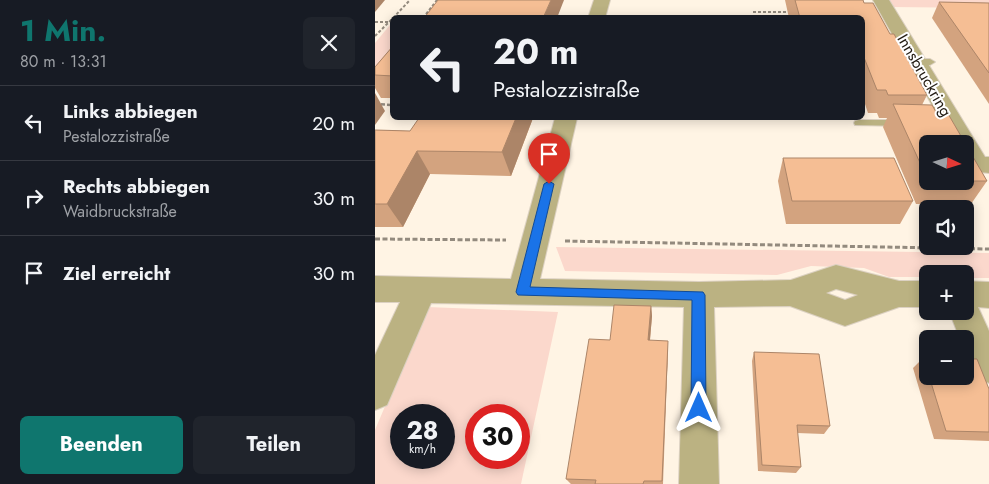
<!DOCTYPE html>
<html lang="de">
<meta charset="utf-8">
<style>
body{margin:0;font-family:Jost,sans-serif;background:#20242c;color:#f1f3f6;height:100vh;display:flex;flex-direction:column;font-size:19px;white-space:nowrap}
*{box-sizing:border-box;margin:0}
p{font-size:16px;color:#9ea1a6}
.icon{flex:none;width:28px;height:28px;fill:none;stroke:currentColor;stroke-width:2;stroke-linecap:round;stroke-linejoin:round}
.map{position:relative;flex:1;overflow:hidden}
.panel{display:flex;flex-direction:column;background:#171b24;width:375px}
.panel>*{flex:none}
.guide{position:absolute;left:15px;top:15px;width:475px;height:105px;border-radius:8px;box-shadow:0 2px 12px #0003;background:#171b24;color:#f1f3f6;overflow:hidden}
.needle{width:32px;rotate:94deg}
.fabs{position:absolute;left:544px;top:135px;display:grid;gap:10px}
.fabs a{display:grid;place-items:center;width:55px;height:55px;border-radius:8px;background:#171b24;box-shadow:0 2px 12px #0003;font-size:25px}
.speed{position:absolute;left:15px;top:404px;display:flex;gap:10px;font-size:25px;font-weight:700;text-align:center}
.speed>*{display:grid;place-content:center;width:65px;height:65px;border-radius:50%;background:#171b24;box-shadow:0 2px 12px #0003;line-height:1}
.speed small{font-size:12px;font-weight:400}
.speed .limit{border:8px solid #d22;background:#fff;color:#111}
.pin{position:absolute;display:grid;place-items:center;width:42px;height:42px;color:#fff;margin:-51px -21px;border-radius:50% 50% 50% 0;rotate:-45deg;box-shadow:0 0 5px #0007}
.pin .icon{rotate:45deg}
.me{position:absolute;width:55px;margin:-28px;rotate:0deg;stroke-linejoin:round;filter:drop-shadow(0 0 4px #0008)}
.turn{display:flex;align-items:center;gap:18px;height:105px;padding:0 20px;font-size:22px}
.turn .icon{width:65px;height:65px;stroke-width:2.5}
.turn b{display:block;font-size:35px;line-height:42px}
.round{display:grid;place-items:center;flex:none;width:52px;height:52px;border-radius:8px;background:#20242c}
.overview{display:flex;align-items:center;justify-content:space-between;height:85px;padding:0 20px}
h1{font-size:30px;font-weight:700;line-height:38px;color:#0f766e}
.cta{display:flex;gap:10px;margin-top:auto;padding:10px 20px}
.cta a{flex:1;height:58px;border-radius:8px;background:#0f766e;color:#fff;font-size:20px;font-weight:700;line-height:58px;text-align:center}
.cta a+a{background:#20242c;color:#f1f3f6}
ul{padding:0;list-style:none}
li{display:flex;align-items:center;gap:15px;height:75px;padding:0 20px;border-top:1px solid #363941}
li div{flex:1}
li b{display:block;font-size:19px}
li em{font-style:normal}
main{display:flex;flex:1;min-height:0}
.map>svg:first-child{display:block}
.green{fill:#fbd8cc;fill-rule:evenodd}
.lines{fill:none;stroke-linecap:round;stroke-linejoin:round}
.service-casing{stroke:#dcd1c2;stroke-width:2}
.minor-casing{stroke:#dcd1c2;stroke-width:2}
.path-far2{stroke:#938a7e;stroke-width:2;stroke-dasharray:3 2;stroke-linecap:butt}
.path-far1{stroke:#938a7e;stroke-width:2.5;stroke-dasharray:4 2;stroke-linecap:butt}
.path{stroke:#938a7e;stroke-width:3;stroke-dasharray:5 2.5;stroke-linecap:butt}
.service{fill:#bbb282;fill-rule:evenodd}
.minor{fill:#bbb282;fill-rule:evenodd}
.wall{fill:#d3a37f;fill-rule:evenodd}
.shaded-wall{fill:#ac8568}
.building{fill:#f5be94;stroke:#ac8568}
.route{fill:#1a73e8;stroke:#114b97}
.labels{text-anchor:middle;stroke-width:4;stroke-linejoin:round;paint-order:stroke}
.far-street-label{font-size:16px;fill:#221b12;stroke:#fff}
</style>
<main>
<section class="panel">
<div class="overview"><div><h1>1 Min.</h1><p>80 m · 13:31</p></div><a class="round"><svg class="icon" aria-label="close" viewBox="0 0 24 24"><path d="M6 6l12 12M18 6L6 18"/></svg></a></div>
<ul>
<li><svg class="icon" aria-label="left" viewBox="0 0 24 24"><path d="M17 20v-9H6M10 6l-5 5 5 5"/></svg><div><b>Links abbiegen</b><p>Pestalozzistraße</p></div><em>20 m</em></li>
<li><svg class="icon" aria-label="right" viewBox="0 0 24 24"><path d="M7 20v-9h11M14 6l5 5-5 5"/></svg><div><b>Rechts abbiegen</b><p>Waidbruckstraße</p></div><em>30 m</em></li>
<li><svg class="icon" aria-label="arrive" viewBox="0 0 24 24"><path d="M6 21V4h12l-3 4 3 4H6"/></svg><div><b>Ziel erreicht</b></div><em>30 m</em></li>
</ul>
<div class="cta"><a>Beenden</a><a>Teilen</a></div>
</section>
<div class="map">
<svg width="614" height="484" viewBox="0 0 614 484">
<rect width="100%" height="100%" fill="#fff4e4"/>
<g class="green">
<polygon points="512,0 614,0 614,8 515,7"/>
<polygon points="15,25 17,25 17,47 0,68 0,43"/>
<polygon points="181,247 614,253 614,278 590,278 590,274 552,274 552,277 514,277 489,268 436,266 402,275 190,271"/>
<path d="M52,307L183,312L146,484H0V430ZM26,415H69V458H26ZM101,415H144V458H101Z"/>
</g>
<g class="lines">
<defs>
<g id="service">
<polygon points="542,59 555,59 560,62 555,65 539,64 539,60"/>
<polygon points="484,120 527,120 532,123 527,126 480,125 479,123 480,121"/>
</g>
<g id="minor">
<polygon points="219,0 235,0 230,18 213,18"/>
<polygon points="498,0 514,0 610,157 614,157 614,173 595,171 590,163 590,144 579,144"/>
<path d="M180,118H202L165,279L324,282L416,280L461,265L524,281H552V307H524L470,326L415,306L339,307L344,484H304L309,307L56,303L12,405L0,410V355L25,302H0V276L136,279ZM461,289L483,295L470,300L451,293Z"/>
<polygon points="590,281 614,282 614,308 603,307 614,331 614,383 602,378 590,350 590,339 585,339 574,311 590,311"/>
</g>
</defs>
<use href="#service" class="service-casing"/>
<use href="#minor" class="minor-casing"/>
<g class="path-far2">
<polyline points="378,12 416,12"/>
<polyline points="18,18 35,0"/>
<polyline points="48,18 62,0"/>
<polyline points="0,22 18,22"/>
<polyline points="0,36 18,18"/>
</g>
<polyline class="path-far1" points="0,104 18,105"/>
<g class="path">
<polyline points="0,239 131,240"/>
<polyline points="190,241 614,249"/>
</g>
<use href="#service" class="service"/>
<use href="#minor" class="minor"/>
</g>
<g class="wall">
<path d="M410,0H488L489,3H498L515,34H519L552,95L547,105H557L561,112H572L612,181L596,204H541L508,127L512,118H504L502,113H493L488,98V18H414ZM552,144H590V181H552Z"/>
<polygon points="564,2 614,3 614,104 557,18"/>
<polygon points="18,46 18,98 6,98 0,88 0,67"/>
<polygon points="158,118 136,176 55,174 28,227 0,227 0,130 35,131"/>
<polygon points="408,158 538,201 525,224 411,224 403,181"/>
<polygon points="276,306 277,316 275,340 293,350 288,484 196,484 191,479 235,340"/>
<polygon points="379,352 455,426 449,434 422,433 426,467 421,473 383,471 377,361"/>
<polygon points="548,358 552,358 552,376 590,376 614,389 614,441 559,439 538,368"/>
</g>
<g class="shaded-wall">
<polygon points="0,0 10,0 0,12"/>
<polygon points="176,0 189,0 182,18 168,18"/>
<polygon points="0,93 10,111 0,125"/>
<polygon points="141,118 158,118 136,176 127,152"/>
<polygon points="42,151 55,174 28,227 12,204"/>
<polygon points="276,306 277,316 274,350 273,340"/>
<polygon points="293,341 293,350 287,484 287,481"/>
</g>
<g class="building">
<polygon points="63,0 176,0 168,18 49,18"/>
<polygon points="420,0 488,0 489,3 498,3 515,34 519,34 552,95 513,95 511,90 502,90 488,55 488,18 425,18"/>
<polygon points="564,2 614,3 614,73"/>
<polygon points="18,46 18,76 0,75 0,67"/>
<polygon points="518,104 557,105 561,112 572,112 612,181 590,181 590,144 552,144 552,178"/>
<polygon points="44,118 141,118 127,152 42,151 12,204 0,204 0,130 35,131"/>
<polygon points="408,158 519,158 538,201 417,201"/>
<polygon points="239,305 276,306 273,340 293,341 287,481 269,481 268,484 220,484 221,480 191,479 214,339 235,340"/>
<polygon points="379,352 444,354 455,426 422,425 426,467 387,465"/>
<polygon points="548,358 552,358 552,373"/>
<polygon points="590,359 602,359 614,389 614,432 571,431 554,376 590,376"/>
</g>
<polygon class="route" points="174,181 179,184 155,287 328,292 330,295 331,408 329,414 324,416 318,414 316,408 317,300 143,295 141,292 169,184"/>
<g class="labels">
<g class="far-street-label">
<text transform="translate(550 75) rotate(60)" y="6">Innsbruckring</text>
</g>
</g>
</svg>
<div class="fabs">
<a><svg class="needle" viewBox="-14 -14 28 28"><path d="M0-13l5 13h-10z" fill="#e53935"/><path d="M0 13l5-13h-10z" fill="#9ea1a6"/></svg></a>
<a><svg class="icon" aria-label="sound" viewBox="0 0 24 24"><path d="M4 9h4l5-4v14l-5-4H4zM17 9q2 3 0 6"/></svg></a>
<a>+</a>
<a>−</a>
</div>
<div class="speed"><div>28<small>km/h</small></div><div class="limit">30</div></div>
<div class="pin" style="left:174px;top:184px;background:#d93025"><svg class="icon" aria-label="arrive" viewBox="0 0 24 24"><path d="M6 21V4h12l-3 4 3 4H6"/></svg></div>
<svg class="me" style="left:324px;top:408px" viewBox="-20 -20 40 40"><path d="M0-17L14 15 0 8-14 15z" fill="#1a73e8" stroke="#fff" stroke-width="4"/></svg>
<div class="guide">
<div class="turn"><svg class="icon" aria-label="left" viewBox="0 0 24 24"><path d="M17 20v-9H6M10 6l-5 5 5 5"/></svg><div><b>20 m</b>Pestalozzistraße</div></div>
</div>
</div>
</main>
